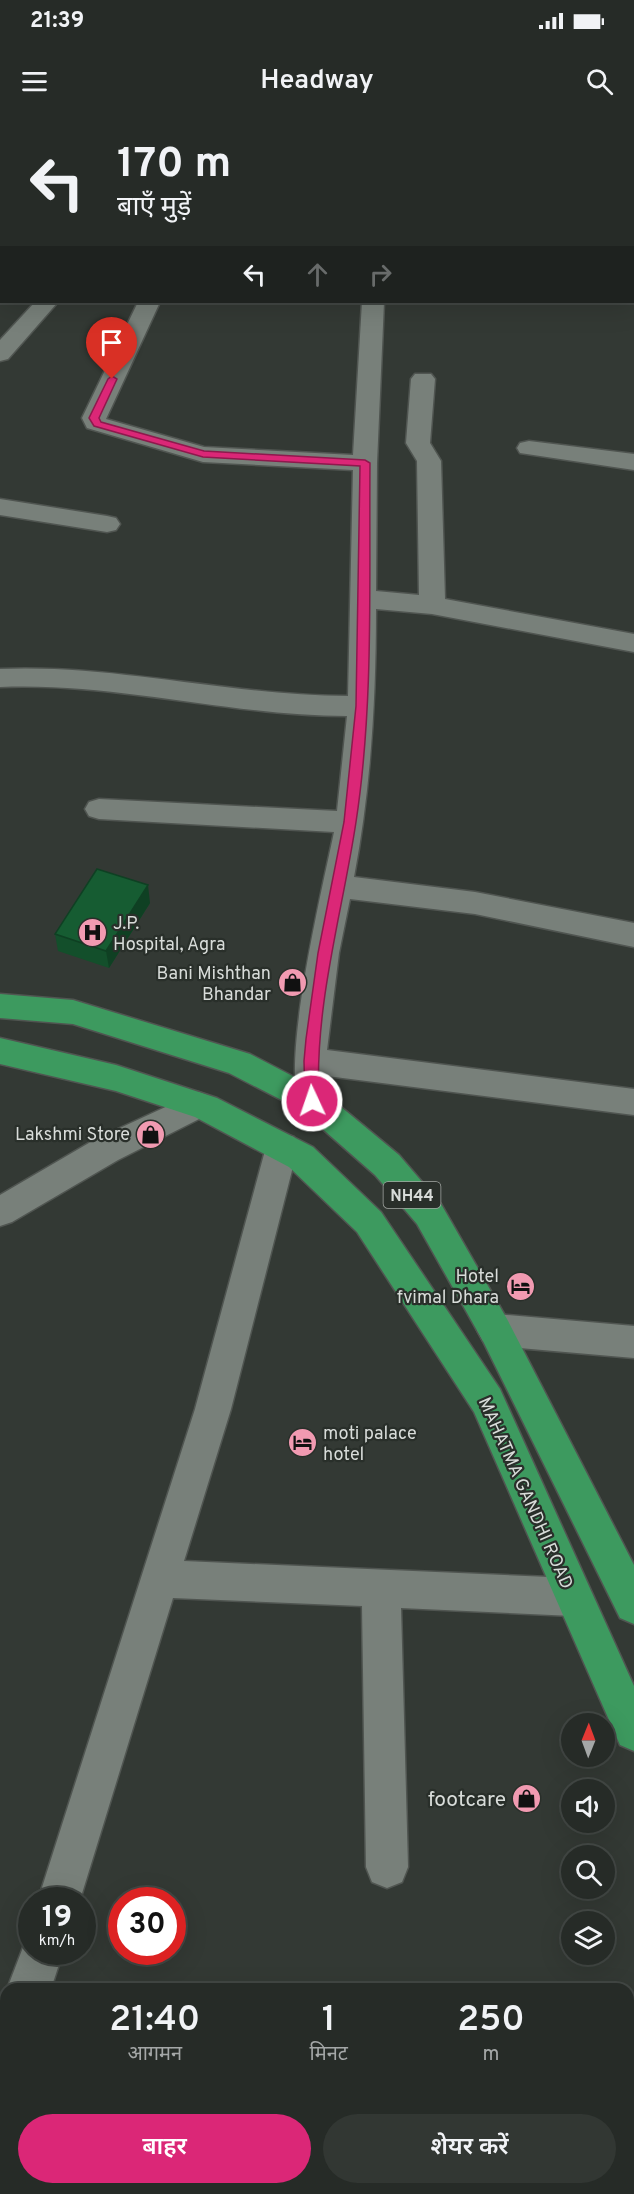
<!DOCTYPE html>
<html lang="hi">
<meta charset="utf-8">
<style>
body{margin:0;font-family:Overpass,"Noto Sans Devanagari",sans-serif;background:#323733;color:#f1f3f6;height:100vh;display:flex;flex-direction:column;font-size:22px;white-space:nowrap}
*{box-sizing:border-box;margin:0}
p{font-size:20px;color:#a4a7a7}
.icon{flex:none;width:33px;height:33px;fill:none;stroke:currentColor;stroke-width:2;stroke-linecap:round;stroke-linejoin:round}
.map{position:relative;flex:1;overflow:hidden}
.sheet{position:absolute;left:0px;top:1863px;width:634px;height:212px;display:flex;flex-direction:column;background:#262b27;border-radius:18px 18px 0 0;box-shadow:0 6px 24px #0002,0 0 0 2px #424744}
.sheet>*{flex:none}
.guide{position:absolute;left:0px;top:0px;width:634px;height:183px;box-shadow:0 6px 24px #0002,0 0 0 2px #424744;background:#262b27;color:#f1f3f6;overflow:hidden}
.needle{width:39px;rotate:1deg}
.fabs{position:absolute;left:561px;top:1593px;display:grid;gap:12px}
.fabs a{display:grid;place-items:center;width:54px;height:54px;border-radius:50%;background:#262b27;box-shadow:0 6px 24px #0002,0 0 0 2px #424744;font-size:30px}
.speed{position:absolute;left:18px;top:1767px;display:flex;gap:12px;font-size:30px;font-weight:700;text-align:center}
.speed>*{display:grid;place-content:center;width:78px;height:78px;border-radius:50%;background:#262b27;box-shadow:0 6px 24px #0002,0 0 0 2px #424744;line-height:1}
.speed small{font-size:15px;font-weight:400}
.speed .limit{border:9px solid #d22;background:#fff;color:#111}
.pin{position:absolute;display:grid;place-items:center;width:51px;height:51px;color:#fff;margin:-62px -26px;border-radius:50% 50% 50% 0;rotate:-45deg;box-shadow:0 0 6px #0007}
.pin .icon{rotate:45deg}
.me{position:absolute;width:66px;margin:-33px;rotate:357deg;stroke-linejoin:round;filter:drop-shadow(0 0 4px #0008)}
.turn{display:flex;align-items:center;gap:21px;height:126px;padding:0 18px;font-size:27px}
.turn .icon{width:78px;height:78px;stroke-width:2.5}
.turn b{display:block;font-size:42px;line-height:51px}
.lanes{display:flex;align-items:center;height:57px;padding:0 18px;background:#0003;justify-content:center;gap:30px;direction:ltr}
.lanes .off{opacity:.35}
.eta{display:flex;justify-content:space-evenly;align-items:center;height:102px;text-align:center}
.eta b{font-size:36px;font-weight:600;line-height:42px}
.button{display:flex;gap:12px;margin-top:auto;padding:12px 18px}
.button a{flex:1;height:69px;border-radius:36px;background:#db2777;color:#fff;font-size:24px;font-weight:600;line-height:69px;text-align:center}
.button a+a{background:#323733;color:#f1f3f6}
.status{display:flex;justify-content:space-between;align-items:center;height:42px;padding:0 30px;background:#262b27;direction:ltr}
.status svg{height:16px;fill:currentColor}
header{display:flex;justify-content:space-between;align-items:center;height:78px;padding:0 18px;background:#262b27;font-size:27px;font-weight:600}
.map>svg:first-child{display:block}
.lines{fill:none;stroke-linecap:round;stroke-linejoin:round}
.minor-casing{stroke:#505551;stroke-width:3}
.highway-casing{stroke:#505551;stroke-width:3}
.minor{fill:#78807a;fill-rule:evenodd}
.highway{fill:#3d9a5f;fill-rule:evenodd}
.wall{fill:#134f2b}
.shaded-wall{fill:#0f4023}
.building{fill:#165c32;stroke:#0f4023;stroke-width:1.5}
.route{fill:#db2777;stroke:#8e194d;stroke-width:1.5}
.labels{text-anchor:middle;stroke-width:4.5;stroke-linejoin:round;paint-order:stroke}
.shield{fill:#292f2a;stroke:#a4a8a4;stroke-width:1.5}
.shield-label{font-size:16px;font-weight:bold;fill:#d8dcd9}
.poi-label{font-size:18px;fill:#d8dcd9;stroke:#292f2a;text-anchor:end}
.street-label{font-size:18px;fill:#d8dcd9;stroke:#292f2a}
.near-poi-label{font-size:21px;fill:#d8dcd9;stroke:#292f2a;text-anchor:end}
</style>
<div class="status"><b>21:39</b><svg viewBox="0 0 49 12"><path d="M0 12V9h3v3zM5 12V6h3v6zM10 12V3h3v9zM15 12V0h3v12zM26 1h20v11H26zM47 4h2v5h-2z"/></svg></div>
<header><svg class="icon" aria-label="menu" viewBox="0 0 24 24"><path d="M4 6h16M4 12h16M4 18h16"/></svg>Headway<svg class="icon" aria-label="search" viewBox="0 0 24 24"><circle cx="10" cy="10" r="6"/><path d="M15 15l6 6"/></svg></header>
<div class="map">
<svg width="634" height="2074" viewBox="0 0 634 2074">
<rect width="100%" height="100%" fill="#333934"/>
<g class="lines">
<defs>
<g id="minor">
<polygon points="302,0 322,0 301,2"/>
<rect x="607" y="0" width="20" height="2"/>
<polygon points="0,1 4,2 2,2 2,13"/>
<rect x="633" y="37" width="1" height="12"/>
<polygon points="0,39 2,39 0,56"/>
<polygon points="35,182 58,182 8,239 0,241 0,220"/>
<path d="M138,182H160L106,299L204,327L353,335L362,182H384L377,343L376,471L419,475L417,341L406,323L411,259L415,254H431L435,259L430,323L441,341L445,479L634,514V532L432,494L376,489C376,579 371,668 354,757L475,772L634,803V827L475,794L350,779L339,833L327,930L634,969V995L327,956L328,981L323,990L312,994L301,990C279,947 323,766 334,712L99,699L89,696L85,689L89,682L99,679L337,691L347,596C231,596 116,562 0,567V549C117,544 232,576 348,576L353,350L203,342L87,308L82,298Z"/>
<polygon points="529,321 634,334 634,350 520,333 517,328 520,323"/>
<polygon points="0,379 107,396 116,398 120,404 116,410 107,412 0,395"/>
<polygon points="198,972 209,976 214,985 209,994 118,1040 12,1102 0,1106 0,1075 94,1020"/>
<polygon points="282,1013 294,1017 298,1027 231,1289 184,1441 573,1458 587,1464 592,1477 587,1490 573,1496 401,1488 408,1747 402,1762 387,1768 372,1762 366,1747 362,1486 173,1478 80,1780 38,1780 195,1289 266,1027 270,1017"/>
<polygon points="495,1194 634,1206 634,1238 495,1226 483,1221 477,1210 483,1199"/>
<polygon points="32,1815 32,1832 63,1832 51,1869 7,1869 27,1817"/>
<polygon points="6,1916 6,1976 0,1978 0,1918"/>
<rect x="0" y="1993" width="6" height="46"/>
<polygon points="409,2068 456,2068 458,2074 412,2074"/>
</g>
<g id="highway">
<polygon points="0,874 73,880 250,934 323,972 399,1035 441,1084 507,1199 634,1445 634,1504 620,1498 483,1221 417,1104 375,1055 301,990 229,953 73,904 0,898"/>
<polygon points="0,918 116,945 217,978 313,1027 381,1092 500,1269 634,1566 634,1631 620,1625 474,1292 357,1112 289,1047 195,997 116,971 0,944"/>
</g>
</defs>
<use href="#minor" class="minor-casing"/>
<use href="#highway" class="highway-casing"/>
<use href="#minor" class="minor"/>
<use href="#highway" class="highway"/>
</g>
<polygon class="wall" points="150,783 109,848 58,831 55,814"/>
<polygon class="shaded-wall" points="148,765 150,783 109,848 106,831"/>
<polygon class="building" points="97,749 148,765 106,831 55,814"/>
<path class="route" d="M112,256L117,259L99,298L101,302L204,331L365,340L370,343C369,462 374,584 356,702C342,795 314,886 319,981L312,987L305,981L304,941L306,919L318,833L344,702L356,586L360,346L203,337L94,306L89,298L108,259Z"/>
<defs>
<symbol id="hospital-disc" viewBox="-11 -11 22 22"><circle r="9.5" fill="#f19ab1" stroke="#292f2a"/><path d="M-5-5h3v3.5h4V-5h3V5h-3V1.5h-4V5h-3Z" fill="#111"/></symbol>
<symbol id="shop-disc" viewBox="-11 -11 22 22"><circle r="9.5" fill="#f19ab1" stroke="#292f2a"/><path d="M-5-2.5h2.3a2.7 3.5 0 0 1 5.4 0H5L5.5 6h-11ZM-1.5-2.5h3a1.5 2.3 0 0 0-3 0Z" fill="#111"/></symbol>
<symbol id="hotel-disc" viewBox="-11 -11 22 22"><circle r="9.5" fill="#f19ab1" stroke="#292f2a"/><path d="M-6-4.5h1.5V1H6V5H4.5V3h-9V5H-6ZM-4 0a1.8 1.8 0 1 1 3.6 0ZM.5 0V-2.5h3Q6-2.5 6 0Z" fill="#111"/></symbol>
</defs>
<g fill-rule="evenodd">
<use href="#hospital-disc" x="76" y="796" width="33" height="33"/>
<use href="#shop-disc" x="276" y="846" width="33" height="33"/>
<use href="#shop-disc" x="134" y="998" width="33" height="33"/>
<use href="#hotel-disc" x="504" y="1150" width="33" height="33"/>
<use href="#hotel-disc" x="286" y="1306" width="33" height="33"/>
<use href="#shop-disc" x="510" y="1662" width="33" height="33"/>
</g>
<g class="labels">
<rect class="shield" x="383.5" y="1062" width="57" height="26" rx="4.5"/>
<g class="shield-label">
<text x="412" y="1081">NH44</text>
</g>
<g class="poi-label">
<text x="113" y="809" text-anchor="start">J.P.<tspan x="113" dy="21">Hospital, Agra</tspan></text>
<text x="271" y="859">Bani Mishthan<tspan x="271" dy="21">Bhandar</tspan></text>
<text x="130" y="1020">Lakshmi Store</text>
<text x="499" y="1162">Hotel<tspan x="499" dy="21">fvimal Dhara</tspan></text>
<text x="323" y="1319" text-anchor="start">moti palace<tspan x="323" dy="21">hotel</tspan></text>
</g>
<g class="street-label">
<text transform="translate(526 1373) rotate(66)" y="6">MAHATMA GANDHI ROAD</text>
</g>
<g class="near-poi-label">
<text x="506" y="1686">footcare</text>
</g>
</g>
</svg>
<div class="fabs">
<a><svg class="needle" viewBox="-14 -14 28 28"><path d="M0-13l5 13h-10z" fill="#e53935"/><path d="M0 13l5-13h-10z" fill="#a4a7a7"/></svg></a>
<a><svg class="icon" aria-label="sound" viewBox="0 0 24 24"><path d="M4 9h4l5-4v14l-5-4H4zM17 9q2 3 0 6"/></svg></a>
<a><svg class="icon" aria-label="search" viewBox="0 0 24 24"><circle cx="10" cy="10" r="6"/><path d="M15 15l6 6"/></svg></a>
<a><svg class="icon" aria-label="layers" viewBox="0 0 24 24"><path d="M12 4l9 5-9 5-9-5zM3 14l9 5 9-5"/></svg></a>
</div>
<div class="speed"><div>19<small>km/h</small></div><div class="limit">30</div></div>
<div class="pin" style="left:112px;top:259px;background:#d93025"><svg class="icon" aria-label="arrive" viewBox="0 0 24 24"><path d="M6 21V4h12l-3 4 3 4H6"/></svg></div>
<svg class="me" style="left:312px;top:981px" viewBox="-20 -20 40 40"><circle r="17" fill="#db2777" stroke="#fff" stroke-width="3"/><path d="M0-11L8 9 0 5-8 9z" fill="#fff"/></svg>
<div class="guide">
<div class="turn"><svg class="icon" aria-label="left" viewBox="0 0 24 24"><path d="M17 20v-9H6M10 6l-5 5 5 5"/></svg><div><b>170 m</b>बाएँ मुड़ें</div></div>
<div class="lanes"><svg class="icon" aria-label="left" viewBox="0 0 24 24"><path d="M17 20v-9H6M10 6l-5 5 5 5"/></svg><svg class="icon off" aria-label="ahead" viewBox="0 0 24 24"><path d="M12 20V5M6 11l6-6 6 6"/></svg><svg class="icon off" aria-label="right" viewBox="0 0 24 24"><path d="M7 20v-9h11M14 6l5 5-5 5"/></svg></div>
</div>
<section class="sheet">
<div class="eta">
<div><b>21:40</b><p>आगमन</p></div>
<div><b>1</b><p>मिनट</p></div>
<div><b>250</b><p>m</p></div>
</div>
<div class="button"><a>बाहर</a><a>शेयर करें</a></div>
</section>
</div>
